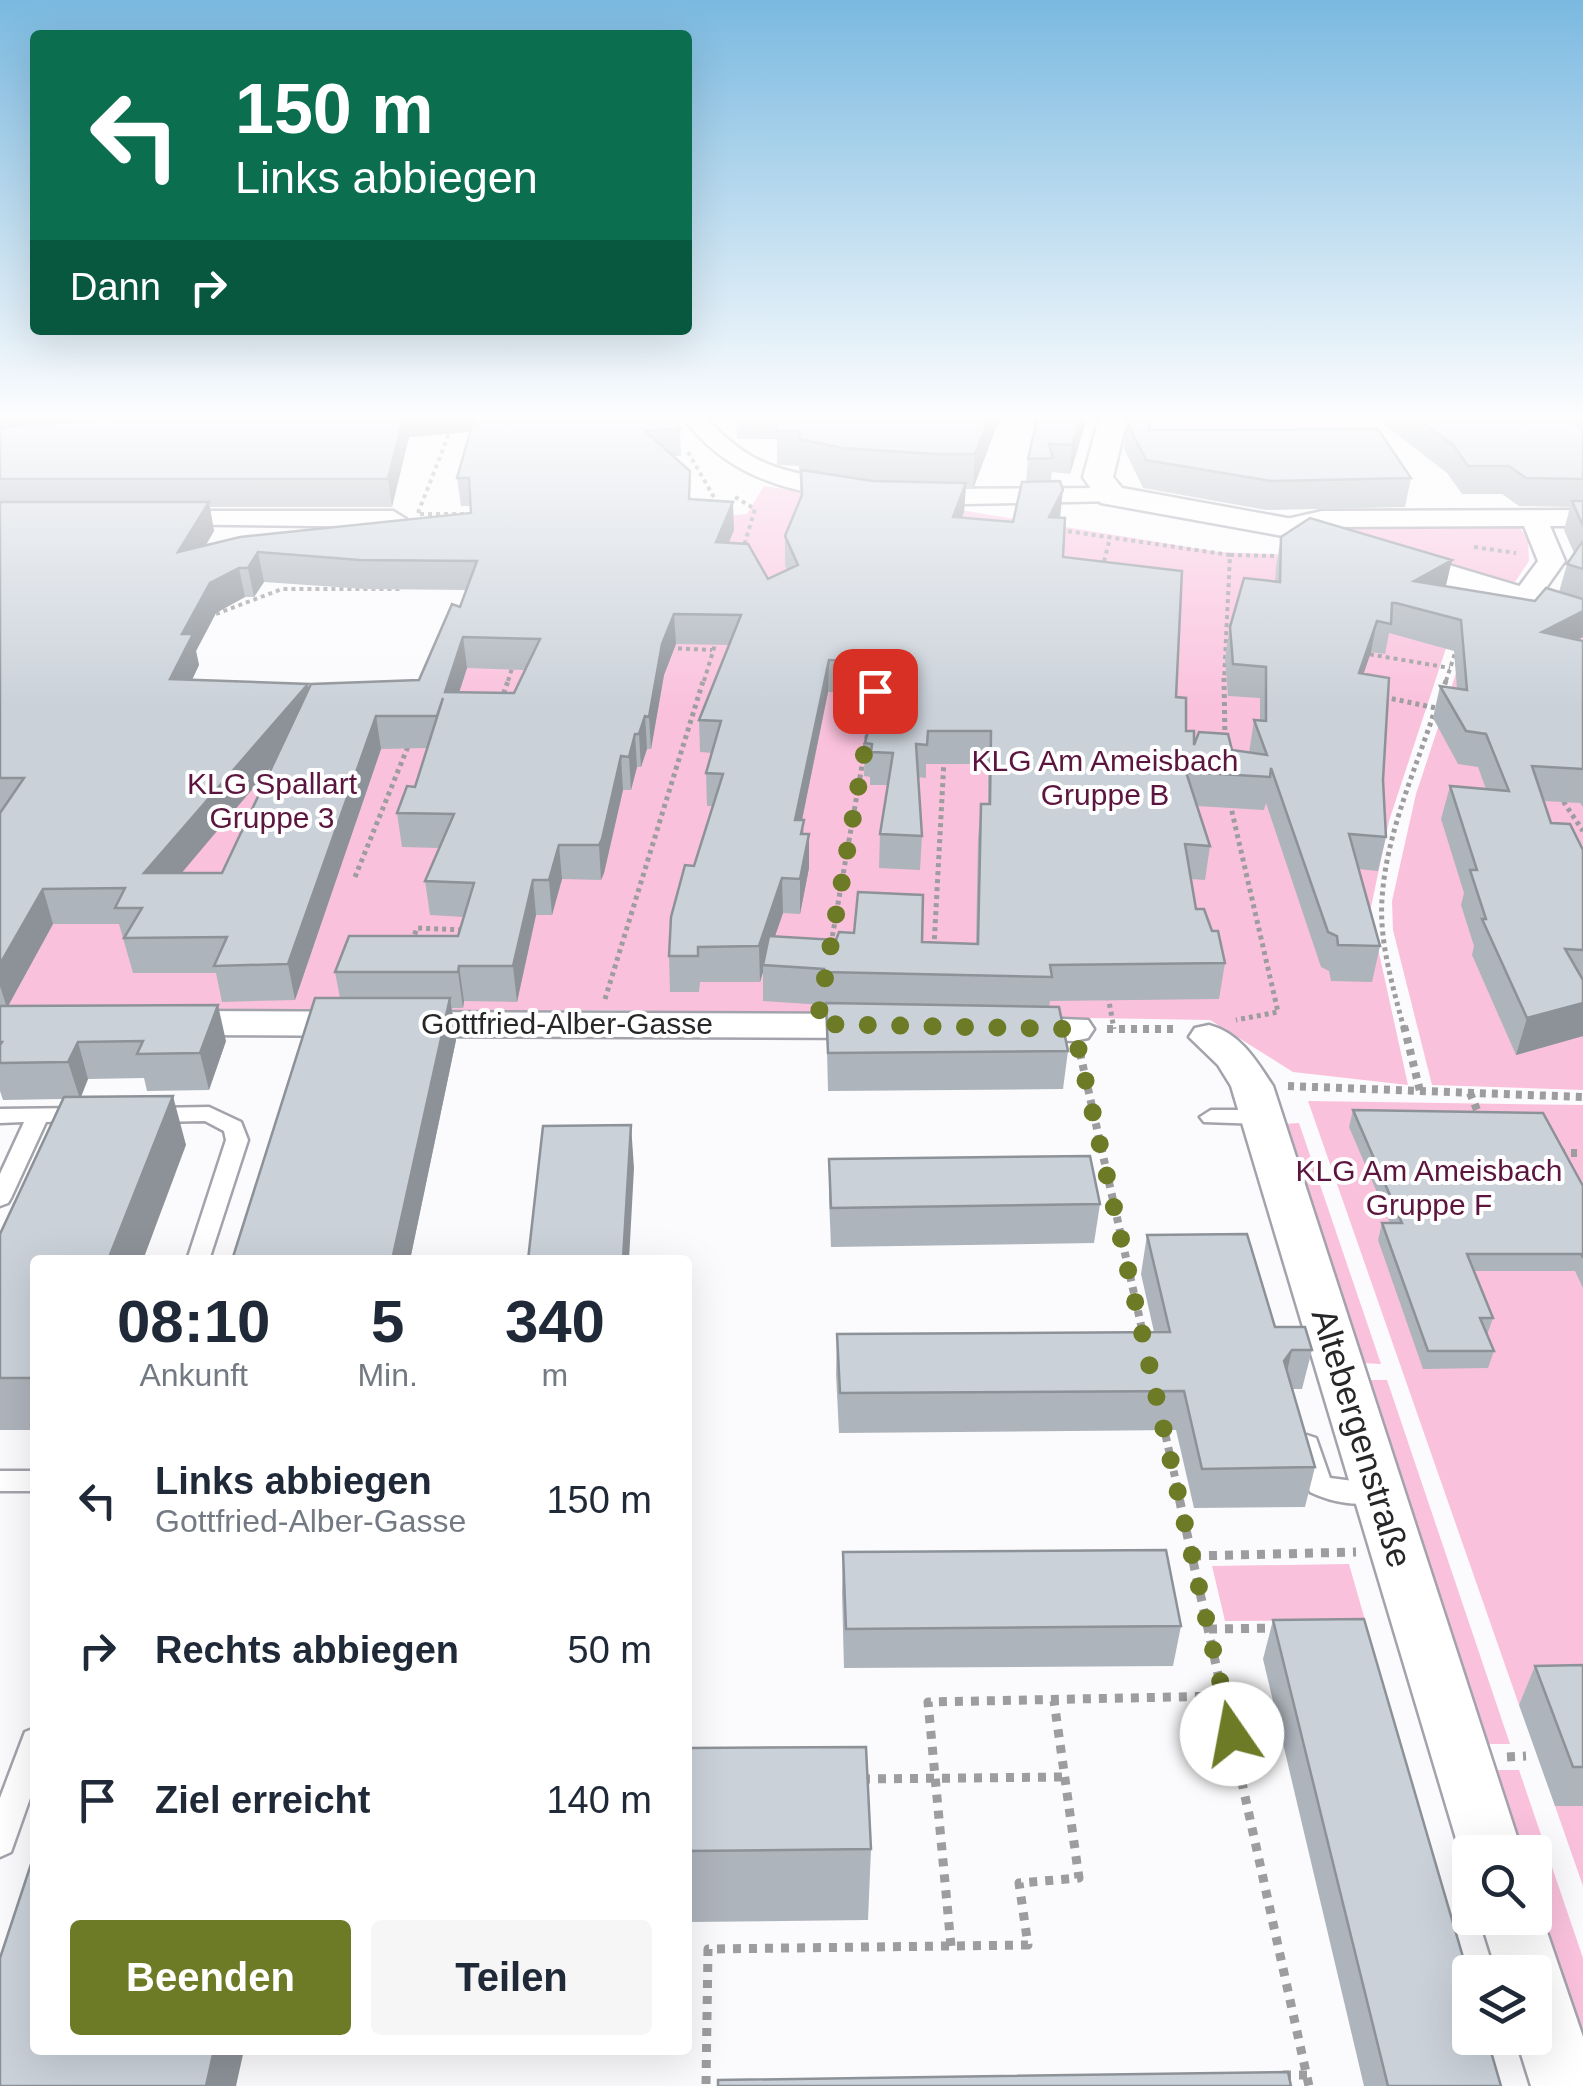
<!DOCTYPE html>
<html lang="de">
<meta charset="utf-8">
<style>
body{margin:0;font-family:Arial,sans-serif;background:#f6f6f7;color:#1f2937;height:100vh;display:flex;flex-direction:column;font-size:38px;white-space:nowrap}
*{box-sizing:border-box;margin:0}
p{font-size:32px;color:#747a83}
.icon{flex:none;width:55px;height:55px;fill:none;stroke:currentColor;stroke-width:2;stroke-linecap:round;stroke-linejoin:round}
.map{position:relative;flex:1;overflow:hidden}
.drawer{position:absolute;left:30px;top:1255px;width:662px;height:800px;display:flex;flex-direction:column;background:#fff;border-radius:10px;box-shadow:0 10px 40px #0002}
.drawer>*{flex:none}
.top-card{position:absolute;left:30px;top:30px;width:662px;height:305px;border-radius:10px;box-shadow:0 10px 40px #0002;background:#0b6e4f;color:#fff;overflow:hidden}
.buttons{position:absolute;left:1452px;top:1835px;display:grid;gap:20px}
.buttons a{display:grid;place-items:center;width:100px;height:100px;border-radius:10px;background:#fff;box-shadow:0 10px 40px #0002;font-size:50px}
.pin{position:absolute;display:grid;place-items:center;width:85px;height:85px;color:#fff;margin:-42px;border-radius:20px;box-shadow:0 5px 15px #0006}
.me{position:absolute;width:110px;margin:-55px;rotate:348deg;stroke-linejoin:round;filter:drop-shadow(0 0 8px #0008)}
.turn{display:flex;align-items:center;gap:35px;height:210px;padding:0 40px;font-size:45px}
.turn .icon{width:130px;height:130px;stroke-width:2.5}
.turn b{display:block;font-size:70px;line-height:85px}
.then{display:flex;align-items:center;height:95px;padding:0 40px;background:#0003;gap:20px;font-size:38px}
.eta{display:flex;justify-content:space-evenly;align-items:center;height:170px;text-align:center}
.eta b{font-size:60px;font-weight:700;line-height:70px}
.button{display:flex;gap:20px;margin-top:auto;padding:20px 40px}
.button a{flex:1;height:115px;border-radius:10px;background:#6d7a26;color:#fff;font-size:40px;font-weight:700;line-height:115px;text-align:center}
.button a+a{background:#f6f6f7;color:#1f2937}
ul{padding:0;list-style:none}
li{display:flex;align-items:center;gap:30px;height:150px;padding:0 40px}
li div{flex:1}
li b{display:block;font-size:38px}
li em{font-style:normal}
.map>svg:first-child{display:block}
.green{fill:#fac1dc}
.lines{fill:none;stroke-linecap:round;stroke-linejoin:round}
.service-casing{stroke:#a3a3ac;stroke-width:5}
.minor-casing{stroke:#a3a3ac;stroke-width:5}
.tertiary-casing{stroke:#a3a3ac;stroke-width:5}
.path-far3{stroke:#9d9d9f;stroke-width:4;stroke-dasharray:4 4;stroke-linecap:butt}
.path-far2{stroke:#9d9d9f;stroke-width:5;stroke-dasharray:4 4;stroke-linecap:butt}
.path-far1{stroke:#9d9d9f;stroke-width:8;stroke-dasharray:6 6;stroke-linecap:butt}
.path{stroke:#9d9d9f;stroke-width:9;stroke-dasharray:8 8;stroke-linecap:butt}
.service{fill:#fff;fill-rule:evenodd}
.minor{fill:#fff;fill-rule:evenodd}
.tertiary{fill:#fff;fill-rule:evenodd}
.wall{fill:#aeb4bb;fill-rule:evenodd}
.shaded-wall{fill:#8d9298}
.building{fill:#cad1d9;stroke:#8d9298;stroke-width:2.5;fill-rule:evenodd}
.route{stroke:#6d7a26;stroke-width:18;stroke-dasharray:0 32.4}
.labels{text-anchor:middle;stroke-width:8;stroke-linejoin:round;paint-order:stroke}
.park-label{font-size:30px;fill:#5b153e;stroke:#fff}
.street-label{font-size:30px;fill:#27272a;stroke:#fff}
.near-street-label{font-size:35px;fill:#27272a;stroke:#fff}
</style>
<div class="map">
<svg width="1583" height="2086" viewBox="0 0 1583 2086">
<rect width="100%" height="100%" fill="#fbfbfd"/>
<g class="green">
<polygon points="1139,415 1336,415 1372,443 1168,458"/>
<polygon points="764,486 878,503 960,510 1219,552 1289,555 1487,593 1451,633 1389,821 1370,912 1408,1085 1293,1072 1210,1020 601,1010 0,1012 0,674 163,691 432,693 496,521 697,519 747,514"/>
<polygon points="1335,527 1520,528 1528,539 1529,561 1515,582 1504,582 1334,531"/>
<polygon points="1583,627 1583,1090 1432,1085 1393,930 1392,901 1416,794 1471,628"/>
<polygon points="1308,1101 1583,1105 1583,1704 1519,1705"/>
<polygon points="1299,1123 1381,1364 1362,1363 1282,1124"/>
<polygon points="1368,1380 1387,1380 1510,1744 1486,1744"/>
<polygon points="1349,1564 1365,1620 1225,1621 1212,1566"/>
<polygon points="1494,1770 1519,1770 1583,1958 1583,2039 1535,1895 1535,1852 1521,1852"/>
<polygon points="1555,1806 1583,1806 1583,1886"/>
</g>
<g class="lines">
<defs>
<g id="service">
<polygon points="209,1107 241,1122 248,1140 209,1260 187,1260 226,1140 224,1131 205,1121 154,1122 144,1115 154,1108"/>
<polygon points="80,1108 87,1110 90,1115 87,1120 46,1122 11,1198 8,1203 0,1206 0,1174 24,1122 0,1123 0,1109"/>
<polygon points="1211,1110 1261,1110 1272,1117 1261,1124 1204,1122 1200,1117"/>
<path d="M1307,1435L1316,1438L1330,1478L1385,1485L1389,1492L1385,1499C1361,1508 1333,1503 1310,1492L1294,1445L1298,1438Z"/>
<rect x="0" y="1471" width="35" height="20"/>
<polygon points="35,1728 35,1784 11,1852 0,1857 0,1798 25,1732"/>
</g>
<g id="minor">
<path d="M681,415H704C757,476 791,469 862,487L865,492C856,503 843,498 829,496C768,487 718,466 681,415Z"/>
<polygon points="1112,488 1125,496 1121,501 911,505 898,497 911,489"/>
<polygon points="1583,510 1583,526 1550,526 1565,561 1536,602 1526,604 1512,596 1538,561 1524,526 1322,527 1287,535 1274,527 1278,521 1322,511"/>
<polygon points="157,511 393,511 406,519 393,527 148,524 144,519 148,514"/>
<polygon points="169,1011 881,1014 895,1017 901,1026 895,1035 881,1038 169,1035 155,1031 149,1023 155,1015"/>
<polygon points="1009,1017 1088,1020 1094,1029 1088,1038 1074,1041 995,1038 989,1029 995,1020"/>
<path d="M1209,1025C1240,1033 1256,1060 1273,1086L1522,1852H1470V1873L1460,1852L1231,1086L1218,1065L1189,1037L1195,1028Z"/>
<polygon points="1535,1897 1583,2037 1583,2086 1531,2086 1516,2038 1535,2038 1535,1972 1497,1972 1480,1918 1535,1918"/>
</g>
<polygon id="tertiary" points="1100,415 1128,415 1113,477 1122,488 1298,520 1583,605 1583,628 1283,536 1101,503 1083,477"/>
</defs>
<use href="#service" class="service-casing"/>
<use href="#minor" class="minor-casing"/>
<use href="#tertiary" class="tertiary-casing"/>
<g class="path-far3">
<polyline points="688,452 719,506"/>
<polyline points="735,497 755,509 743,549"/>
<polyline points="418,513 449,434"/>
<polyline points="420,514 473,514"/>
<polyline points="1060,530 1230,555 1224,681"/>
<polyline points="1474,547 1516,553"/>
<polyline points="1230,555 1277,556"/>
<polyline points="1102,569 1110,538"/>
<polyline points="216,614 282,589 401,589"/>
<polyline points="670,648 712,650"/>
<polyline points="1362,653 1450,668"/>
<polyline points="508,681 513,665"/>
<polyline points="704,681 717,638"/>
<polyline points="1446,681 1457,647"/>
</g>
<g class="path-far2">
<polyline points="1224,678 1225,741"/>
<polyline points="1442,692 1447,678"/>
<polyline points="1384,697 1436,708"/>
<polyline points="501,701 509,678"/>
<polyline points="1559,795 1583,831"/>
<polyline points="1230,803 1278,1012 1236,1020"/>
<polyline points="355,877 409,744"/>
<polyline points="412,942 417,928 464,930"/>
<polyline points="831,944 875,691"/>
<polyline points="934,947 944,760"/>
<polyline points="1108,996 1114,1029"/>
<polyline points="605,999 704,678"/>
<path d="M1404,1029C1393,987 1379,942 1382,899C1386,835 1414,773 1434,713"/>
</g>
<g class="path-far1">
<polyline points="1404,1026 1420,1091"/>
<polyline points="1107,1029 1175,1029"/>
<polyline points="1080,1053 1144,1338"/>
<polyline points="1288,1086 1583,1097"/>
<polyline points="1470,1093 1480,1117"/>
<polyline points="1559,1153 1583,1153"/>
<polyline points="1163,1424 1177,1486"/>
</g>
<g class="path">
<polyline points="1176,1484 1309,2086"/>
<polyline points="1193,1556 1356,1552"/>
<polyline points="1209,1629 1277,1628"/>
<polyline points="1507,1757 1526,1756"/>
<polyline points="862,1779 1066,1777"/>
<polyline points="951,1946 928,1702 1224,1696"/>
<polyline points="1283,2075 1307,2075"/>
<polyline points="706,2084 708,1949 1028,1945 1019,1883 1079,1878 1054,1701"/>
</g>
<use href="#service" class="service"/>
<use href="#minor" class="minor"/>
<use href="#tertiary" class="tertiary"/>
</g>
<g class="wall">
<path d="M0,415L680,429L681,456H673L691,499L734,530L728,543L768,579L787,570L785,565V536L801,498L799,466L777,465V439H737L736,415H1001L973,489H966L964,512L962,517L1013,522L1026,482L1028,459L1038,415H1088L1070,474L1052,472L1051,481L1060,518L1063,557L1176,697L1186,731L1194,745L1249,753L1254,720H1260V698L1228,696L1225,658L1230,627L1275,582L1276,567L1281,537L1446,586L1535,601L1559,592L1567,564L1574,553L1564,530L1570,507L1519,506L1502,494H1462L1447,473L1372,415H1583V637L1578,640L1583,641V807L1580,803L1544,801L1551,823L1583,850V1036L1516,1055L1472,955L1474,946L1461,905L1464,893L1441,819L1450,786L1486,789L1478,767L1458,764L1433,718L1440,686L1457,689L1454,651L1389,633L1385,654L1371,652L1363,674L1383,780L1386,837L1378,871L1359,869L1380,946L1372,982L1331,981L1329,971L1321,967L1266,803L1264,810L1197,806L1210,846L1205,880L1191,879L1196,909L1212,931L1225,963L1219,999L1050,1001L1049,1007L1068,1051L1063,1089L828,1091L826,1008H824V1005L763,1001V972L760,982H700L699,992H670L669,956L694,866L712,806H707L706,773L712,753L700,752L699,720L729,645L676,644L664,675L651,749H647L641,767H637L631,790H623L604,873L601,880L562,879L552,915H536L517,1002L464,1001L463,1008H452L456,1040L410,1260H232L340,998L335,972L458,936L464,917L430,915L425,881L440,848L402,847L397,813L415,787L427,748L381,749L295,1000L222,1002L216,973H133L119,924H53L8,1006L226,1041L209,1090L147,1091L144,1078L88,1079L81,1097L186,1145L35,1260V1430H0V1234L62,1099L3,1100L0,1091ZM470,432L457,478L461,506H471V513L206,545L214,531L210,507H392L409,437ZM264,582L365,589L466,590L460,607L419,680L309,689L192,680L199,665L196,651L216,613L245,597H254ZM467,668L525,670L514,693L459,692ZM828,692L877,695L865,743L864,776L870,777V785H888L880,834L879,868L920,870L922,836L918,777L926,778V764H988V804H981L978,838L976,944L836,940L775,936L783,913L800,914L809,868V834H804L802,820ZM274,763L222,873H181Z"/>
<polygon points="1127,422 1149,430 1411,478 1405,507 1266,510 1143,488 1124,449"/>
<polygon points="1353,1110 1583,1186 1583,1288 1575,1271 1474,1271 1493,1318 1487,1335 1494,1351 1488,1368 1423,1369 1378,1240 1382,1223 1390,1223 1349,1127"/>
<polygon points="829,1159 1100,1204 1094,1243 831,1247 829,1198"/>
<polygon points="1147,1235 1275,1327 1312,1350 1302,1389 1292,1389 1315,1467 1305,1507 1194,1508 1176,1430 839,1433 836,1374 837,1334 1154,1332 1141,1274"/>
<polygon points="843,1552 1181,1626 1173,1666 844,1668 842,1592"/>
<polygon points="1273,1620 1501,2086 1364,2086 1263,1659"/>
<polygon points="1583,1665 1583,1806 1555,1806 1519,1705 1535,1666"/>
<polygon points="688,1748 871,1849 868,1920 688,1922"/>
</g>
<g class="shaded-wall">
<polygon points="0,415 157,415 0,428"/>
<polygon points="404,415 479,415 481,431 409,437 392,507 388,479"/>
<polygon points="990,415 1001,415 973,489 975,454"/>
<polygon points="1082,415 1088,415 1070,474 1072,445"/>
<polygon points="966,483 964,512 951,546 953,517"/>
<polygon points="1063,490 1060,518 1049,517"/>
<polygon points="209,502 214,531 184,582 178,552"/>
<polygon points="733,502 734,530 717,572 716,542"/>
<polygon points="258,552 264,582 254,597 248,568"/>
<polygon points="1452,560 1445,590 1414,581"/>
<polygon points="239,568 245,597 216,613 196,651 199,665 177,711 170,679 182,634 210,583"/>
<polygon points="1583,611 1583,637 1534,663 1542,632"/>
<polygon points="674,614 676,644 664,675 651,749 649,717 662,644"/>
<polygon points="1377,621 1371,652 1353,705 1359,673"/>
<polygon points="463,637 467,668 449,724 445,692"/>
<polygon points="829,660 828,692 795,854 795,820"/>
<polygon points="308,684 314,716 153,907 144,873"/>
<polygon points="376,716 381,749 295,1000 288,964"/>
<polygon points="645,716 647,749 641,767 639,734"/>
<polygon points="635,734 637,767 631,790 629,757"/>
<polygon points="621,756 623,790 604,873 601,880 599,845"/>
<polygon points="809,834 809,868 800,914 800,879"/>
<polygon points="559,845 562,879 552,915 549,880"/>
<polygon points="782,878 783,913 765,965 763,965 763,972 760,982 759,946"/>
<polygon points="533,880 536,915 517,1002 513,966"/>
<polygon points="43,889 53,924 7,1008 0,986 0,964"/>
<polygon points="459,966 464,1001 463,1008 458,972"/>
<polygon points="450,998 456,1040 410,1260 392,1260"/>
<polygon points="1583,1003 1583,1036 1516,1055 1527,1018"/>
<polygon points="218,1005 226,1041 209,1090 200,1053"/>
<polygon points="78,1042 88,1079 80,1099 68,1062"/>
<polygon points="173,1096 186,1145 143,1260 108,1260"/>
<polygon points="631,1125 634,1168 629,1260 623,1260"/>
<polygon points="1292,1350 1283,1389 1284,1361"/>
<polygon points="214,2050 244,2050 236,2086 206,2086"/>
</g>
<g class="building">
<polygon points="141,415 404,415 388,479 0,479 0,428"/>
<path d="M475,415H672L680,429L645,431L690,471L689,499L733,502L716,542L748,544L768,579L798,565L785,536L802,495L801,470L873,481L966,483L953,517L1013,522L1022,482L1060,481L1063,490L1049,517L1065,518L1063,557L1182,571L1176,697L1186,698V731H1194V745L1199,732L1228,734L1232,750L1267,755L1254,720L1266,721V667L1233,664L1230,627L1244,578L1280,582L1281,537L1310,518L1452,560L1414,581L1535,601L1546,588L1583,599V611L1542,632L1583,641V769L1532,766L1551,823L1570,824L1583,850V950L1565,949L1583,980V1003L1527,1018L1482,919H1486L1470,870H1477L1450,786L1509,791L1486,734L1466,731L1440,686L1467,690L1461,620L1396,603H1392L1391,624L1377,621L1359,673L1389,678L1383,780L1386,837L1349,834L1380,946L1338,945L1337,936L1328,932L1271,768L1270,777L1186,772L1210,846L1185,844L1196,909H1204L1212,931H1218L1225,963L1050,965L1052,977L824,972V969L763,965L769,936L836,940L839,932L854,933L858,892L923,895L922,942L978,944L981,804H990L991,731H928L927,745L916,744L922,836L880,834L893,753L871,752L872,744L865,743L885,663L829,660L795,820H804L801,834H809L800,879L782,878L759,946L698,947V956H669L671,917L685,865L694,866L723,774L706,773L721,721L699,720L741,615L674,614L662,644L649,717L645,716L639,734H635L629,757L621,756L602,839L599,845H559L549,880H533L513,966H459L458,972H335L349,936H458L474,883L425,881L454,814L397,813L407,786L415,787L443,698L437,716H376L288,964L214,966L227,937L124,938L142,908H115L125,888L43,889L0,964V813L24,778H0V502H209L178,552L240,537L471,513L469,478H457ZM258,552L360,560L477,561L460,607L452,604L419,680L311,684L222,873H144L308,684L170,679L193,634H182L210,583L239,568H248ZM463,637L540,639L514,693L445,692Z"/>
<polygon points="778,415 990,415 975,454 935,454 842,448 800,439 799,431 777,431"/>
<polygon points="1038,415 1082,415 1072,445 1049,444 1053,458 1028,459"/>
<polygon points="1128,415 1151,415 1149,430 1378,429 1411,478 1271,481 1146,460 1127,422"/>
<polygon points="1412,415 1564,415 1580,427 1583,428 1583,479 1526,478 1509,466 1468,466 1453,445"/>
<polygon points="1572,501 1583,501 1583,526"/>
<polygon points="1582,542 1583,542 1583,569 1567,564"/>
<polygon points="315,998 450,998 392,1260 352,1260 352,1258 232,1260"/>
<polygon points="826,1003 1059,1007 1068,1051 828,1053"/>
<polygon points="218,1005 200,1053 137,1054 143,1041 78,1042 68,1062 0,1063 0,1045 2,1042 0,1042 0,1006"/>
<polygon points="173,1096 108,1260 35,1260 35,1378 0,1378 0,1234 64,1097"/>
<polygon points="1353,1110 1543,1113 1583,1186 1583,1258 1581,1254 1467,1254 1493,1318 1480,1318 1494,1351 1428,1351 1382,1223 1402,1223"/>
<polygon points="631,1125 623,1259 528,1260 543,1126"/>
<polygon points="1090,1156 1100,1204 831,1208 829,1159"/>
<polygon points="1247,1234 1275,1327 1305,1327 1312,1350 1292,1350 1284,1361 1315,1467 1202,1469 1184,1391 840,1393 837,1334 1170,1332 1147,1235"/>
<polygon points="1166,1550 1181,1626 846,1629 843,1552"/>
<polygon points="1364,1619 1470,1981 1470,2038 1487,2038 1501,2086 1388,2086 1273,1620"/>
<polygon points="1583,1665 1583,1767 1573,1767 1535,1666"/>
<polygon points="866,1747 871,1849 688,1851 688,1748"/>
<polygon points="35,1852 35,2050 214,2050 206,2086 0,2086 0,1958"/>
<polygon points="1288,2072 1291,2086 718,2086 718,2080"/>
</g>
<linearGradient id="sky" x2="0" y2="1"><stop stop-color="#7ab9e0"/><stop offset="0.59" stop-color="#fdfdfe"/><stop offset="1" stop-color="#fdfdfe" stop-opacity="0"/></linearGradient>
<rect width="1583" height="707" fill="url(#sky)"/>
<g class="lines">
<polyline class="route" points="875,691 817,1024 1074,1029 1232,1734"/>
</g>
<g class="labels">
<g class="park-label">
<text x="1105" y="771">KLG Am Ameisbach<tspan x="1105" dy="34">Gruppe B</tspan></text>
<text x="272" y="794">KLG Spallart<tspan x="272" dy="34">Gruppe 3</tspan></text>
<text x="1429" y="1181">KLG Am Ameisbach<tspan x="1429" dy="34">Gruppe F</tspan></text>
</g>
<g class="street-label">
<text x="567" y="1034">Gottfried-Alber-Gasse</text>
</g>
<g class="near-street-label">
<text transform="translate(1362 1438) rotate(73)" y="12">Altebergenstraße</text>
</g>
</g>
</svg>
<div class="buttons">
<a><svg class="icon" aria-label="search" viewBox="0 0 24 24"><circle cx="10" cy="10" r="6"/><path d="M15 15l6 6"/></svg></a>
<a><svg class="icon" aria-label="layers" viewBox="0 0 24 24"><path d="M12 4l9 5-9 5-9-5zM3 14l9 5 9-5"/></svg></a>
</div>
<div class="pin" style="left:875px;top:691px;background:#d93025"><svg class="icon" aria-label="arrive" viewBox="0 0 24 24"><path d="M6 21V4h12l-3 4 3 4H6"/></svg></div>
<svg class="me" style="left:1232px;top:1734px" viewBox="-20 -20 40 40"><circle r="19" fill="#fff"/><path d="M0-13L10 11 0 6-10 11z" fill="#6d7a26"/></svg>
<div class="top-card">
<div class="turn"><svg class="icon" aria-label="left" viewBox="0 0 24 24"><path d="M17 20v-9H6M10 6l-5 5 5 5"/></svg><div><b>150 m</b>Links abbiegen</div></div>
<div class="then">Dann<svg class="icon" aria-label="right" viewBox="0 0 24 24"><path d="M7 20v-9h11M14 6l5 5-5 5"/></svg></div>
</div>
<section class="drawer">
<div class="eta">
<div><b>08:10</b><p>Ankunft</p></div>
<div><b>5</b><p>Min.</p></div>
<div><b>340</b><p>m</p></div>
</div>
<ul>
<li><svg class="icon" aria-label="left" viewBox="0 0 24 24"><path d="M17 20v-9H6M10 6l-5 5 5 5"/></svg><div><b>Links abbiegen</b><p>Gottfried-Alber-Gasse</p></div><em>150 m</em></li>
<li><svg class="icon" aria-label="right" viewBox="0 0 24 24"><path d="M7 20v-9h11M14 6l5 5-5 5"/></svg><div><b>Rechts abbiegen</b></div><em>50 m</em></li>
<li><svg class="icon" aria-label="arrive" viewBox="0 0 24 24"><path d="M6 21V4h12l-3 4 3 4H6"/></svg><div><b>Ziel erreicht</b></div><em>140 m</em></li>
</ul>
<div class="button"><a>Beenden</a><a>Teilen</a></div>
</section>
</div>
